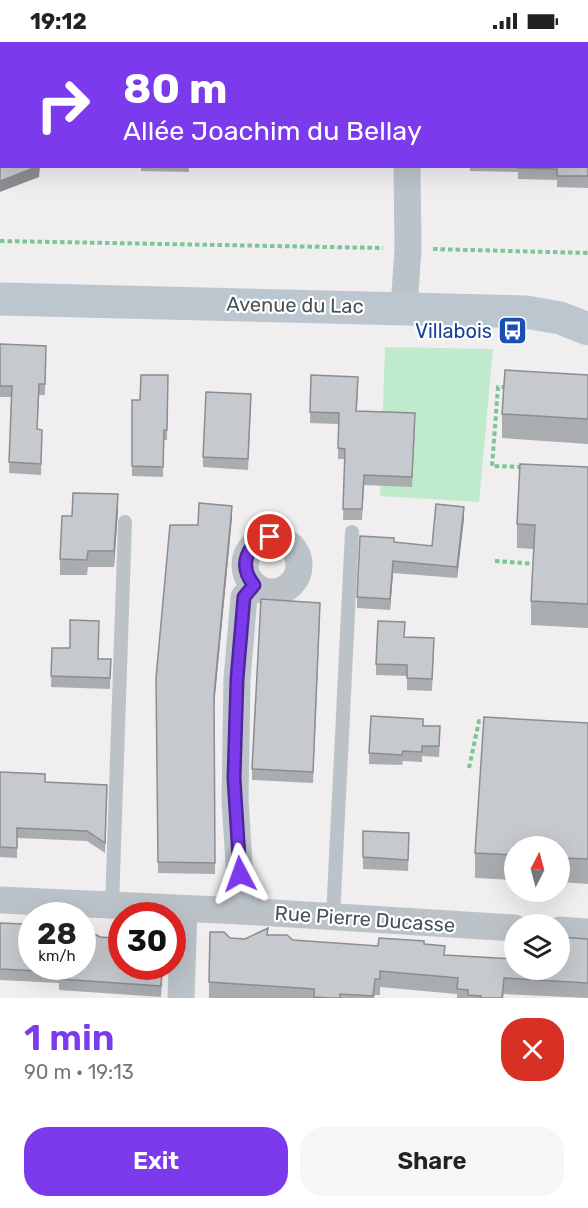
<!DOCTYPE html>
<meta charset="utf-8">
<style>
body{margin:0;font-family:Rubik,sans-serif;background:#f6f6f6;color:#222;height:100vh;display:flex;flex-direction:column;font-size:22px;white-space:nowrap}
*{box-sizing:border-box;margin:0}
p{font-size:20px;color:#767676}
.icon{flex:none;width:33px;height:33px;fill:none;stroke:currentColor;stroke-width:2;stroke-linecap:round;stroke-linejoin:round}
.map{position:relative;height:956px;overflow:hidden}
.drawer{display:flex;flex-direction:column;background:#fff;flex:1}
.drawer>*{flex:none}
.hud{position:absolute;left:0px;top:0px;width:588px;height:126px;box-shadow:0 6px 24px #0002;background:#7c3aed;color:#fff;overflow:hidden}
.needle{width:39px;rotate:6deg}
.buttons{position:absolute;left:504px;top:794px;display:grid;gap:12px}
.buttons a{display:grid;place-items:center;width:66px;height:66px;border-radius:50%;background:#fff;box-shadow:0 6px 24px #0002;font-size:30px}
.speed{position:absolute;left:18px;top:860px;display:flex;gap:12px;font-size:30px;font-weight:700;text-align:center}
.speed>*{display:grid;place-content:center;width:78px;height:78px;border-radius:50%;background:#fff;box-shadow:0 6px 24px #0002;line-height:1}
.speed small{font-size:15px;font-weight:400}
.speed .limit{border:9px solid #d22;background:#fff;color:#111}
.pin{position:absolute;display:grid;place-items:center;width:51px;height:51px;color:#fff;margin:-26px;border:3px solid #fff;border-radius:50%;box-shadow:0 2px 6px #0007}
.me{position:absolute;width:66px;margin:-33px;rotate:356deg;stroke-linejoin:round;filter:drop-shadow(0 0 4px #0008)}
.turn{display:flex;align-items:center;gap:21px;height:126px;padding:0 24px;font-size:27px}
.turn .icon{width:78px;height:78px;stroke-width:2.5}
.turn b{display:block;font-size:42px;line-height:51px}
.round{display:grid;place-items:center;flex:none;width:63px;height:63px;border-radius:24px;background:#f6f6f6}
.overview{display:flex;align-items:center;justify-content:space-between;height:102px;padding:0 24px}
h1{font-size:36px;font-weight:600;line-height:45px;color:#7c3aed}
.primary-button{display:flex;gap:12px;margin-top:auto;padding:12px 24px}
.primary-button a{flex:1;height:69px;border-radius:24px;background:#7c3aed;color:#fff;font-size:24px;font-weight:600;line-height:69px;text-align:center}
.primary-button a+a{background:#f6f6f6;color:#222}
.status{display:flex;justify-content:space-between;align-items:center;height:42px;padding:0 30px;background:#fff;direction:ltr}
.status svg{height:16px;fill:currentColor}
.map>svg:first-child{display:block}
.green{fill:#c0eacc}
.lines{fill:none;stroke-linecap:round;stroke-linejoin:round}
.path{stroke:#7cc499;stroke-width:4;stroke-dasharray:4.5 3;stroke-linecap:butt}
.lane{stroke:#bbc3c9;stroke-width:14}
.street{stroke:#bbc3c9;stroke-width:27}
.secondary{stroke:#bbc6ce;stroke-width:33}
.wall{fill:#aaadb0}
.shaded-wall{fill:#8b8d90}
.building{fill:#c6c9cd;stroke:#8b8d90;stroke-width:1.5}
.route-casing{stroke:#51269a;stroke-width:15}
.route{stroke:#7c3aed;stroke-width:10}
.labels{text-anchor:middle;stroke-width:4.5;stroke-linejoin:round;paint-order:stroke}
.street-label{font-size:20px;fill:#485359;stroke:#fff}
.transit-label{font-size:20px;fill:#164399;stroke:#fff;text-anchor:end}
</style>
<div class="status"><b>19:12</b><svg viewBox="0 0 49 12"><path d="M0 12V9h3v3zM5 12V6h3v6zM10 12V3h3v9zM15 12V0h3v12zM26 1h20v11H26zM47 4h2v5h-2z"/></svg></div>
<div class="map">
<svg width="588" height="956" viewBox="0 0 588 956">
<rect width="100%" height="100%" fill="#f0eeee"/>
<polygon class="green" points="385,305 493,307 479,460 380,454"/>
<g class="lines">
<g class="path">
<polyline points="0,199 383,206"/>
<polyline points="433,207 588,211"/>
<polyline points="506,345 498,345 492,424 522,425"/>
<polyline points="495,519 537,522"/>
<polyline points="469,726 479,679 487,679"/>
</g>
<g class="lane">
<polyline points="582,2 582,0"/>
<polyline points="586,65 588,65"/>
<polyline points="112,864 125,480"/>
<polyline points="333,875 352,490"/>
</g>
<g class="street">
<polyline points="398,0 399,2"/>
<polyline points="404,266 408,207 407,124"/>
<circle cx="272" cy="523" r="27"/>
<polyline points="0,858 242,869 514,886"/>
<polyline points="242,869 235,758 237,637 244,555 254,543"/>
<polyline points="560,888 588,890"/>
<polyline points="181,956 184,868"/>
</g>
<polyline class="secondary" points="0,257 526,270 560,276 588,287"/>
</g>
<g class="wall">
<polygon points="0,0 53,0 2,2 2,17 0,12"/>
<polygon points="487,0 563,0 561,2 489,2"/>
<polygon points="588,78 588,146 557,145 557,138 518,137 518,130 470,129 470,124 586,124"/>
<polygon points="141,124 189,124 189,130 141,129"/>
<polygon points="301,124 333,124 333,126"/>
<polygon points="0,302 46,304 45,353 39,353 37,387 42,388 41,433 9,431 11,355 0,355"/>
<polygon points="168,333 167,398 164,398 163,435 132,434 132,358 140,358"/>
<polygon points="311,333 358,346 357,369 415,382 412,445 364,443 362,478 343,478 345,417 338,417 338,382 310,381"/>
<polygon points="588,333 588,402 502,396 502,372"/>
<polygon points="251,363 248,428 203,425 203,415"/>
<polygon points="588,425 588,586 531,583 531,559 534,507 517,506 517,482"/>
<polygon points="118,468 114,525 88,525 87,533 60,533 60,517 72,474"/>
<polygon points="232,475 214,664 215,832 158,831 156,636 198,483"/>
<polygon points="464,476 457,536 393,531 390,568 357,566 357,555 394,501 432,504"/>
<polygon points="320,572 313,741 252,738 252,727"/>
<polygon points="405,595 434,608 432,649 407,648 407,634 376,633 376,622"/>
<polygon points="52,606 98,617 111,617 110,647 51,645"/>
<polygon points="588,681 588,842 560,840 560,804 514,804 514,838 475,836 475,811"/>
<polygon points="423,684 440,695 439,715 422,714 422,720 403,719 402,723 369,722 369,711"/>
<polygon points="0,730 45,740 107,743 105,811 87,799 17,796 17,816 0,815"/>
<polygon points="363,789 409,802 408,829 363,827"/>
<polygon points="0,881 31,891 100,895 122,924 163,924 161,955 59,948 59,941 0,938"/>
<polygon points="268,893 293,898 378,904 424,902 445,913 514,927 588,897 588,956 504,952 503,956 457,956 457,952 380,945 380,953 375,953 374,956 209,956 209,940 245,897"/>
</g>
<g class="shaded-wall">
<polygon points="500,0 507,0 507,2 499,2"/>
<polygon points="35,124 40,124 39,135 0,150 0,139"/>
<polygon points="118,452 118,468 114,525 114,509"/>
<polygon points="232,464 232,475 214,664 214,653"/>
<polygon points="464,465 464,476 457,536 457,525"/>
<polygon points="393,519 393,531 390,568 390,557"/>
</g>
<g class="building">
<polygon points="0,0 44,0 45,2 2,2 2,6"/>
<rect x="141" y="0" width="68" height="2"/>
<polygon points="219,0 357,0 357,2 220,2"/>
<polygon points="514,0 556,0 557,2 516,2"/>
<polygon points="586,78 588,78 588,134 557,134 557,127 518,126 518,124 586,124"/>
<polygon points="2,79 2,124 39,124 0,139 0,80"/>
<polygon points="0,302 46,304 45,342 39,342 37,387 42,388 41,422 9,420 12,344 0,344"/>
<polygon points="505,328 588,333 588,377 502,372"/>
<polygon points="141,333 168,333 167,388 164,388 163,425 132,424 132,358 140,358"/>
<polygon points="311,333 358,335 356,369 415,371 412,435 364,433 362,467 343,467 345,407 338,406 339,371 310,370"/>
<polygon points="206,350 251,352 248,417 203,415"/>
<polygon points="520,422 588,425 588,562 531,559 535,483 517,482"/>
<polygon points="73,451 118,452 114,509 88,509 87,518 60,517 62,474 72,474"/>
<polygon points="199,461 232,464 214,653 215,821 158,820 156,636 170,483 198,483"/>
<polygon points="436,462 464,465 457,525 393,519 390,557 357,555 360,494 394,496 394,500 432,504"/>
<polygon points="261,557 320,561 313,730 252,727"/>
<polygon points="70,578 99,579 98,617 111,617 110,636 51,634 52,606 70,606"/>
<polygon points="378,579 405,580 404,595 434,596 432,637 407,636 407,623 376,622"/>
<polygon points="371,674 423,677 423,684 440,684 439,704 422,704 422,710 403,709 402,713 369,711"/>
<polygon points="484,675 588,681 588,817 560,816 560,804 514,804 514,813 475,811"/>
<polygon points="0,730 45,732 45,740 107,743 105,801 87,789 17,786 17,806 0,805"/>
<polygon points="363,789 409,791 408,818 363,815"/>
<polygon points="0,881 22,882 32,891 32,924 82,924 82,888 88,888 100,895 113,896 122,890 122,924 162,924 161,944 59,937 59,930 0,927"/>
<polygon points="268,886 267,893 287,893 293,898 378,904 379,896 424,899 424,902 445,904 444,913 514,917 514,927 560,927 560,895 588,897 588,941 504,936 502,956 481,956 481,954 468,953 468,948 457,947 458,936 380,929 380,937 375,937 373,954 340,952 340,956 330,956 314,955 314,947 209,940 210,890 224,890 230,896 245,897"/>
</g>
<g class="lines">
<defs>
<path id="route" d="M240,832L234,736L237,637L244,555L254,543C238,524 246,501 270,495"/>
</defs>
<use href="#route" class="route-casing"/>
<use href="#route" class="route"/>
</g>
<defs>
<symbol id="bus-square" viewBox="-11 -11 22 22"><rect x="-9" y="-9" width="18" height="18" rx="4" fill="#1a4fb4" stroke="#fff"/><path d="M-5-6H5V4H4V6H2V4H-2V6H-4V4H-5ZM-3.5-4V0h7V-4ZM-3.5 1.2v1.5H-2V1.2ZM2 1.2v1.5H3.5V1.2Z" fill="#fff"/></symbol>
</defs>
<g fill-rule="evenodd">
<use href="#bus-square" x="496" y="272" width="33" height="33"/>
</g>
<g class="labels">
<g class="street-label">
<text transform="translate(295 263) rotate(1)" y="7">Avenue du Lac</text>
<text transform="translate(365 877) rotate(4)" y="7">Rue Pierre Ducasse</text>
</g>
<g class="transit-label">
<text x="492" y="296">Villabois</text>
</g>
</g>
</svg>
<div class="buttons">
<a><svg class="needle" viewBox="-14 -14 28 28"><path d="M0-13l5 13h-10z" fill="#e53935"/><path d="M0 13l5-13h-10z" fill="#767676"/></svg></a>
<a><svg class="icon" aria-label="layers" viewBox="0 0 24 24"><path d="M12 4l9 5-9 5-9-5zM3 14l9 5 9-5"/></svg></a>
</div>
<div class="speed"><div>28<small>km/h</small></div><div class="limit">30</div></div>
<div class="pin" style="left:270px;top:495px;background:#d93025"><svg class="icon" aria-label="arrive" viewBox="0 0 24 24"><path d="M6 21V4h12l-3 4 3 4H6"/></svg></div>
<svg class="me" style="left:240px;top:832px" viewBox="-20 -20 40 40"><path d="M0-17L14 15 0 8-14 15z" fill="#7c3aed" stroke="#fff" stroke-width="4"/></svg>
<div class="hud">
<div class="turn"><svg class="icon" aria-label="right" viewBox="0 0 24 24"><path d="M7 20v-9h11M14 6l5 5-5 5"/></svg><div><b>80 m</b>Allée Joachim du Bellay</div></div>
</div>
</div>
<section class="drawer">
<div class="overview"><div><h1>1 min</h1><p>90 m · 19:13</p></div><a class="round" style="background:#d93025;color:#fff"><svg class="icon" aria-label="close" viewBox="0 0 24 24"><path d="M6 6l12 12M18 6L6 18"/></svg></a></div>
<div class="primary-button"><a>Exit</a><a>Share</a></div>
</section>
